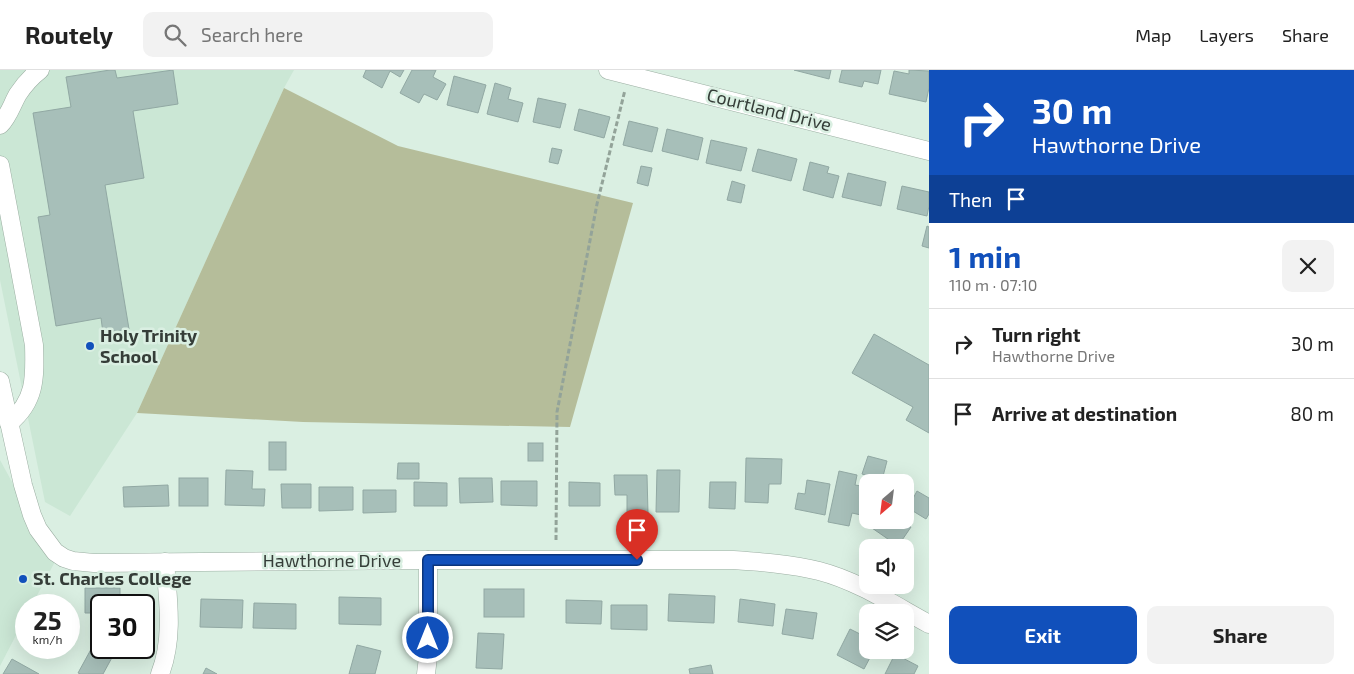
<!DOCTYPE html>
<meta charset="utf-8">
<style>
body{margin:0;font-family:"Exo 2",sans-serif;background:#f2f2f2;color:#222;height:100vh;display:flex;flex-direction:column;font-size:19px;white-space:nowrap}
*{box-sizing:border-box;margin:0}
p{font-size:16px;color:#767676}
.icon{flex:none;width:28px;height:28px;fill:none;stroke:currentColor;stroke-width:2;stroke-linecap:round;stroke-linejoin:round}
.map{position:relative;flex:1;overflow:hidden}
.side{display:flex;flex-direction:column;background:#fff;width:425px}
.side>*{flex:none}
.hud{background:#1150bb;color:#fff;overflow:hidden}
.needle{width:32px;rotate:208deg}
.fabs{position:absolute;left:859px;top:404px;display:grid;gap:10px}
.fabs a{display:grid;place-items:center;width:55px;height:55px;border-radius:10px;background:#fff;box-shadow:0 5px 20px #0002;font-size:25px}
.speed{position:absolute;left:15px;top:524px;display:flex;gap:10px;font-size:25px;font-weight:700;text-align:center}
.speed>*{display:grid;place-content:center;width:65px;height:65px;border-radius:50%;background:#fff;box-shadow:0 5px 20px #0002;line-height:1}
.speed small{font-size:12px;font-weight:400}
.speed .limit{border:2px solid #111;border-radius:8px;background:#fff;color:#111}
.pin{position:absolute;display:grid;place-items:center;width:42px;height:42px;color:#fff;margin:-51px -21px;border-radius:50% 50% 50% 0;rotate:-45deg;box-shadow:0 0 5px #0007}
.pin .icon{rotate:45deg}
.me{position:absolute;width:55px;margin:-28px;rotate:0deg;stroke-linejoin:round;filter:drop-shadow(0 0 4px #0008)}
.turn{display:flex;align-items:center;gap:18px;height:105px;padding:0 20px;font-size:22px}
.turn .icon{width:65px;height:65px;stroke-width:2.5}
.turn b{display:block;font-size:35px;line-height:42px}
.then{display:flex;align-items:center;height:48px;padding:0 20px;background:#0003;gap:10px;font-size:19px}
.round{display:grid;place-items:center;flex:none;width:52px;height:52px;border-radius:10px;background:#f2f2f2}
.overview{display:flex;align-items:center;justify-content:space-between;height:85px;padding:0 20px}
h1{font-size:30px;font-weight:700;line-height:38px;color:#1150bb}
.button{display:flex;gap:10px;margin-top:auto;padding:10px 20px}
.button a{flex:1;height:58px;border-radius:10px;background:#1150bb;color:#fff;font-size:20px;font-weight:700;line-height:58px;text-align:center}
.button a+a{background:#f2f2f2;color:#222}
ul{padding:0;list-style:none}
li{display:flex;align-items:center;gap:15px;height:70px;padding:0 20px;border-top:1px solid #e0e0e0}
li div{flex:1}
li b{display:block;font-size:19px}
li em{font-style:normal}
header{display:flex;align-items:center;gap:30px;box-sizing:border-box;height:70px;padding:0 25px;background:#fff;border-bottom:1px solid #e0e0e0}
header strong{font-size:24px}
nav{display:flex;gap:28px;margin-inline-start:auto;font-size:18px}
.search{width:350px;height:45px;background:#f2f2f2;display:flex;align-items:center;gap:12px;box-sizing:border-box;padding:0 18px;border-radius:10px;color:#767676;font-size:19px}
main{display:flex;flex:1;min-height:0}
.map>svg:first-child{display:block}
.built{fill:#cbe7d5}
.green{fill:#b5bd9a}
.building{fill:#a7bfb9;stroke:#91a8a3}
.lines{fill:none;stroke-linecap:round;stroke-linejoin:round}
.minor-casing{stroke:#9baea2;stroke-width:19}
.path{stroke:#93a399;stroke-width:3;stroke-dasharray:5 2.5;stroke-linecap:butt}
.minor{stroke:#fff;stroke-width:18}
.route-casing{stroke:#0b347a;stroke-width:12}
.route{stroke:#1150bb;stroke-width:9}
.poi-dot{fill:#1150bb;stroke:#daefe2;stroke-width:2}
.labels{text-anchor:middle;stroke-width:5;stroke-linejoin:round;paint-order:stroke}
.street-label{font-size:18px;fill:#353d38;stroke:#daefe2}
.poi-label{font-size:18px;font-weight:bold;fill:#353d38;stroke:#daefe2;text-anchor:start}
</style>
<header>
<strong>Routely</strong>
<div class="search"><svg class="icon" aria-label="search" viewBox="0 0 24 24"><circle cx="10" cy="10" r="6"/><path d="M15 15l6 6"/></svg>Search here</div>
<nav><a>Map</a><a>Layers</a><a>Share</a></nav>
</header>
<main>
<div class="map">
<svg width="929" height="604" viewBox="0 0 929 604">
<rect width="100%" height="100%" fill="#daefe2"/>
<g class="built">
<polygon points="0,0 294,0 284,18 137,343 70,446 45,432 0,210"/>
<polygon points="0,390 48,478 59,484 32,535 26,535 26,546 0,596"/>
</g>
<polygon class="green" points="284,18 398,76 633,133 570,357 303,352 137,343"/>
<g class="building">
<polygon points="110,0 115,0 117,8 173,0 178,34 133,41 144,108 105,115 129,259 103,263 101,248 56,256 38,147 50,145 33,43 71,37 66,7"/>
<polygon points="366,0 404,0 400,7 390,1 382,18 363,7"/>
<polygon points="412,0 436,0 433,7 446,14 437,30 424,24 419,33 400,23"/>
<polygon points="794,0 831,0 829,9"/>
<polygon points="842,0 881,0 878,14 864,11 862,17 839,12"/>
<polygon points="909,0 929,1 929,18 926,32 889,24 894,1 909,4"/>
<polygon points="454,6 486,15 478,43 447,35"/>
<polygon points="495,13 511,18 508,29 523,33 518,52 487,44"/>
<polygon points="538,28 566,34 560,58 533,52"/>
<polygon points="579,39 610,47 604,68 574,60"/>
<polygon points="629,51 658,58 652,82 623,75"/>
<polygon points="667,59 703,68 698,90 662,81"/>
<polygon points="711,70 747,78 741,101 706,93"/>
<polygon points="552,78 562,80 558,94 549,92"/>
<polygon points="758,79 797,89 791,111 752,101"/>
<polygon points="810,92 829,97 827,103 839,106 833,128 803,120"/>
<polygon points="641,96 652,98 648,116 637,113"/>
<polygon points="848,103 886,112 881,136 842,127"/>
<polygon points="732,111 745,115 741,133 727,130"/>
<polygon points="902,116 929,122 929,136 927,146 897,139"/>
<polygon points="927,156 929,157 929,178 922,176"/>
<polygon points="874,264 929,295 929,363 906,350 913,337 852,303"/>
<rect x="269" y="372" width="17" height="28"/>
<rect x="528" y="373" width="15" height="18"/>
<polygon points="868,386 887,391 882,410 862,404"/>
<polygon points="746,388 782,389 781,414 769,414 768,433 745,432"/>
<polygon points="398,393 419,393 419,409 397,409"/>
<polygon points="226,400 253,401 252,419 265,419 264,436 225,435"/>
<polygon points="657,400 680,400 679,442 656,442"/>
<polygon points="839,401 857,405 855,415 867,417 861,445 852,443 849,456 828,452"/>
<polygon points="614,405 647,405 648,443 627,443 627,425 615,425"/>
<rect x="179" y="408" width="29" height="28"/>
<polygon points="459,408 492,408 493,432 460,433"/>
<polygon points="807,410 830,414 825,445 795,439 798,423 805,424"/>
<polygon points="501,411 537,411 537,436 501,435"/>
<polygon points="414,412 447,413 447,436 414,436"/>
<polygon points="569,412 600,413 600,436 569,436"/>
<polygon points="710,412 736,412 735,439 709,438"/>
<polygon points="281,414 311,414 311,438 282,438"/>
<polygon points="168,415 169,436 124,437 123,417"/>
<polygon points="319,417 353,417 353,440 319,441"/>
<polygon points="363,420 396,420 396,442 363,443"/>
<polygon points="917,421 929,428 929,444 926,449 908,438"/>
<polygon points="878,450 901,450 911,457 898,476 872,458"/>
<polygon points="85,518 120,518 120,535 101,535 101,555 97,555 97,543 85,543"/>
<rect x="484" y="519" width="40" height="28"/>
<polygon points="669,524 715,526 714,553 668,551"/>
<polygon points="339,527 381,528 381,555 339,554"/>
<polygon points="201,529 243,530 242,558 200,557"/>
<polygon points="740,529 775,534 773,556 738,552"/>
<polygon points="566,530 602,531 601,554 566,553"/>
<polygon points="254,533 296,534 296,559 253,558"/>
<polygon points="611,535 647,535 647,560 611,559"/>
<polygon points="786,539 817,543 813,569 782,564"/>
<polygon points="850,559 868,568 868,580 874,580 864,599 837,585"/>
<polygon points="478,563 504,564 502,599 476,598"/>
<polygon points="95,572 101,575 101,578 106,578 115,582 103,604 81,604 78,603"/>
<polygon points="357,575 381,581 375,604 349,604"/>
<polygon points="895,584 918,596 914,604 885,604"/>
<polygon points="12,589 39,604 3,604"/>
<polygon points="711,595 713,604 690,604 689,599"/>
<polygon points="206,598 217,604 203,604"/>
</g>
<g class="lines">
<defs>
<g id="minor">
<polyline points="608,0 929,81"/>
<path d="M0,55C9,46 12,34 18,24C24,15 31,7 40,0"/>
<path d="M0,95L34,275C35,307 36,331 9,353"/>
<path d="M0,311L23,415L32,445L38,459L55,482L64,488L73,491L94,493L428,490H732C761,492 791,494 819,501C858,511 894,535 929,554"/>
<path d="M160,604C174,568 168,529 165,492"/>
<polyline points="426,604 428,587 428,490"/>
</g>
</defs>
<use href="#minor" class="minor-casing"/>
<polyline class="path" points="556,470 557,342 597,134 625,20"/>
<use href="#minor" class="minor"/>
</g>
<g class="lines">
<defs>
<polyline id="route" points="428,568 428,490 637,490"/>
</defs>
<use href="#route" class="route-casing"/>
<use href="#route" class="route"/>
</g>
<g class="poi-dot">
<circle cx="90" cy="276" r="5"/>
<circle cx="23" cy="509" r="5"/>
</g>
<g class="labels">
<g class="street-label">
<text transform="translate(769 40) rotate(14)" y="6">Courtland Drive</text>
<text x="332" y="497">Hawthorne Drive</text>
</g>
<g class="poi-label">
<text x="100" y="272">Holy Trinity<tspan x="100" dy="21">School</tspan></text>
<text x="33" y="515">St. Charles College</text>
</g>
</g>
</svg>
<div class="fabs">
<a><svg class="needle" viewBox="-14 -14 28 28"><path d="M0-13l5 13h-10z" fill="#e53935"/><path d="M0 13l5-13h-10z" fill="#767676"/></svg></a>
<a><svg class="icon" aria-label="sound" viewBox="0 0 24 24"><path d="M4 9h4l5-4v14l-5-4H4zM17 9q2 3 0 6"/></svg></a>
<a><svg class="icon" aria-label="layers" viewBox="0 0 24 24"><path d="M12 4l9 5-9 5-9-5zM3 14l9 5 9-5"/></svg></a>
</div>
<div class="speed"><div>25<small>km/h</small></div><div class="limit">30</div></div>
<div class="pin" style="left:637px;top:490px;background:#d93025"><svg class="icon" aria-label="arrive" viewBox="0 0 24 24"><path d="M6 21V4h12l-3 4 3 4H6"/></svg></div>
<svg class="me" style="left:428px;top:568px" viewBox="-20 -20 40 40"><circle r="17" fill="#1150bb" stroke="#fff" stroke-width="3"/><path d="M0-11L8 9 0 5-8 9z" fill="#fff"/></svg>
</div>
<section class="side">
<div class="hud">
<div class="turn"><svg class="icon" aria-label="right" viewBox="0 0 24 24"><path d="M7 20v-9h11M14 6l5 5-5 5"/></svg><div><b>30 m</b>Hawthorne Drive</div></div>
<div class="then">Then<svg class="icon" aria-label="arrive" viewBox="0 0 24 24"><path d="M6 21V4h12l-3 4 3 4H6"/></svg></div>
</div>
<div class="overview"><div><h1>1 min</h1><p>110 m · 07:10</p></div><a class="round"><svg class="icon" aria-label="close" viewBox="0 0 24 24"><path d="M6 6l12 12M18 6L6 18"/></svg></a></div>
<ul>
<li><svg class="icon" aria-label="right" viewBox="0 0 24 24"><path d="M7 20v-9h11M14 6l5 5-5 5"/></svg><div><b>Turn right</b><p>Hawthorne Drive</p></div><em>30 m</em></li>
<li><svg class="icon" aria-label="arrive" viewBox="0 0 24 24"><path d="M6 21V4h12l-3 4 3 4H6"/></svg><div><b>Arrive at destination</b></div><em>80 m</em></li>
</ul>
<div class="button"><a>Exit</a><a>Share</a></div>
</section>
</main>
